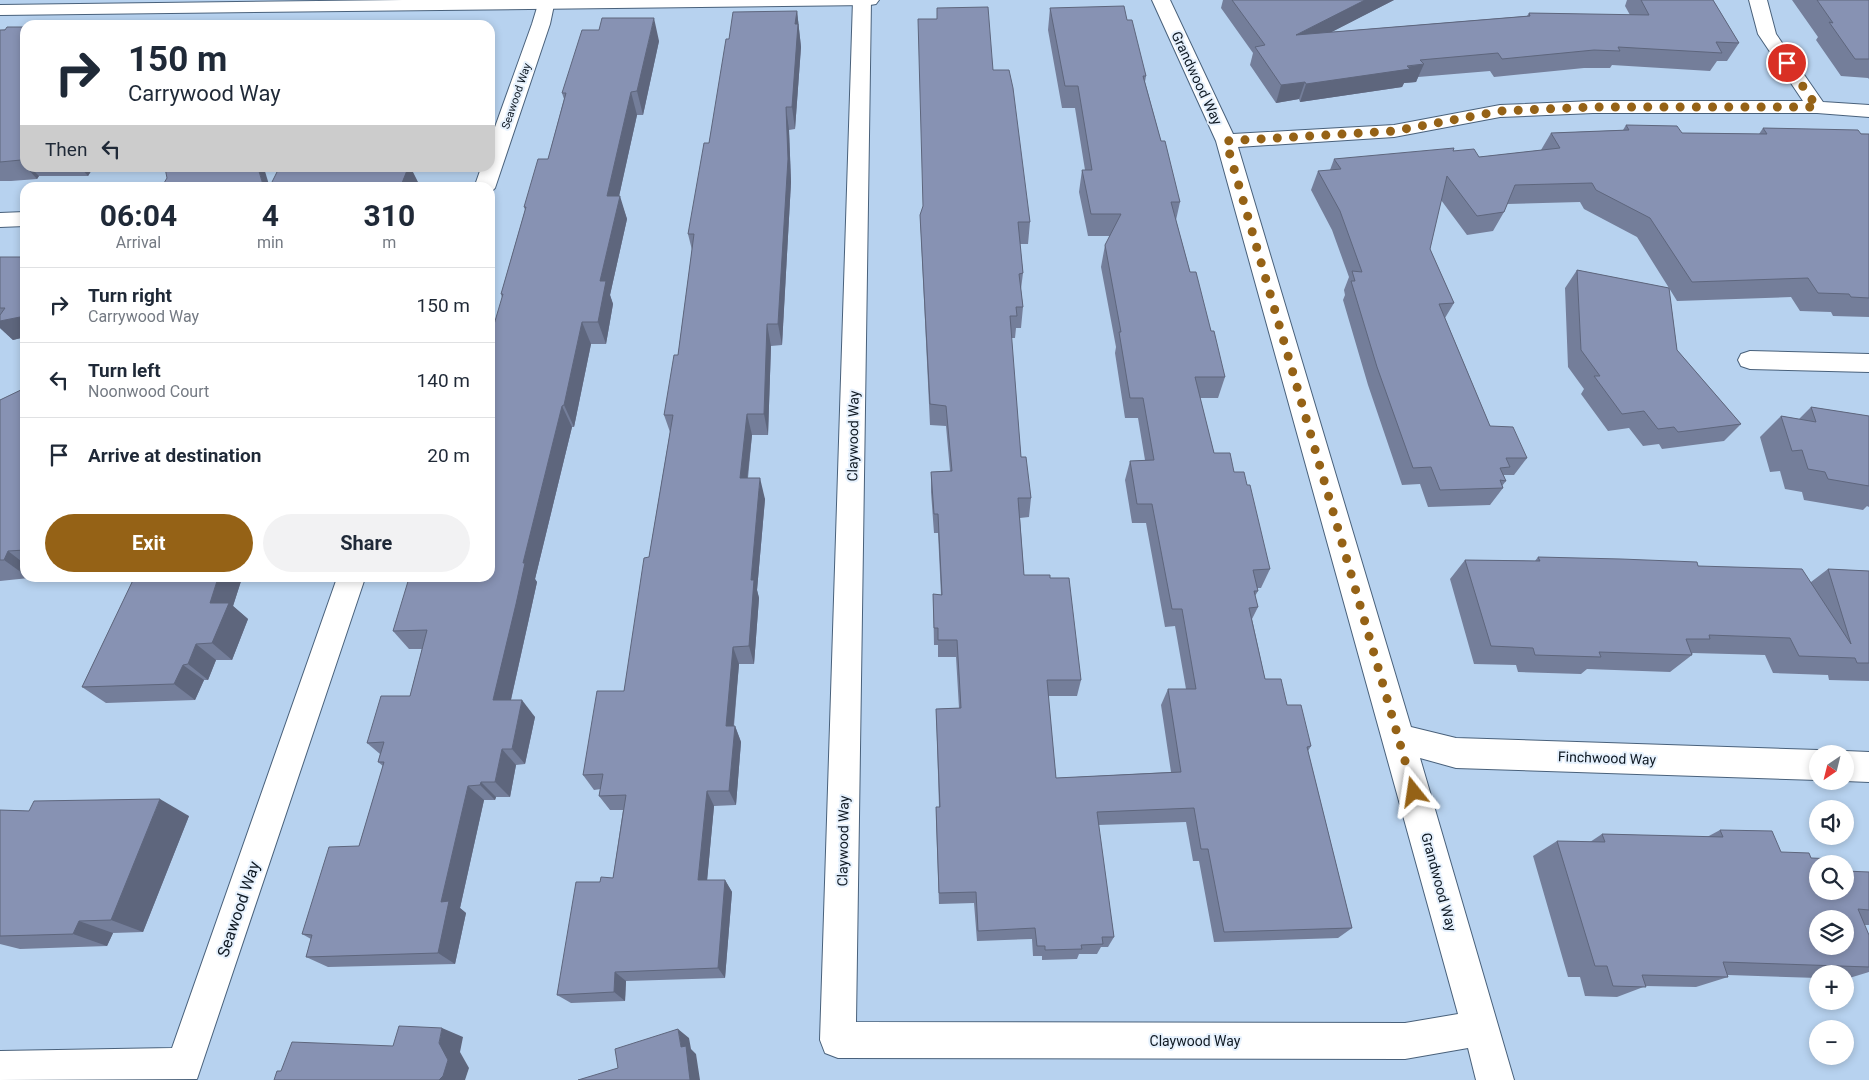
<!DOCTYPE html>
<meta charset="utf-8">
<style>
body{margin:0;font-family:Roboto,sans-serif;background:#f2f2f3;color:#1f2937;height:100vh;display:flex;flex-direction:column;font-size:19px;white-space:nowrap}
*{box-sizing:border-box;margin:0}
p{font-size:16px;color:#747a83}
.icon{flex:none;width:28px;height:28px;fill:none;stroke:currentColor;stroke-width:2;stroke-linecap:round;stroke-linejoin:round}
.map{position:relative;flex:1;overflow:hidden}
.drawer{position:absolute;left:20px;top:182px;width:475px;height:400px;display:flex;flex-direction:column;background:#fff;border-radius:15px;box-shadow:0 2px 8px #0003}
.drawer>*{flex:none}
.banner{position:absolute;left:20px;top:20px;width:475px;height:152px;border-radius:15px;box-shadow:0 2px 8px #0003;background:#fff;color:#1f2937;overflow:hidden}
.needle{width:32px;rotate:215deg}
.controls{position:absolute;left:1809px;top:745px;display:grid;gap:10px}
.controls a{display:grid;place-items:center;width:45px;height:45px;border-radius:50%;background:#fff;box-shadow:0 2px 8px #0003;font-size:25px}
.pin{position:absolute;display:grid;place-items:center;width:42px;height:42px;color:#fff;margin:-21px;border:2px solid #fff;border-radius:50%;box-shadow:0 1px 5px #0007}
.me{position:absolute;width:55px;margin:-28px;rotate:345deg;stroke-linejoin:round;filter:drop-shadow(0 0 4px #0008)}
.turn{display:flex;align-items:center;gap:18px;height:105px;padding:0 25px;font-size:22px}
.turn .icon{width:65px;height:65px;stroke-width:2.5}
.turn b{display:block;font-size:35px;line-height:42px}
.then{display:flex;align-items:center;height:48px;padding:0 25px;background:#0003;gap:10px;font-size:19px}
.eta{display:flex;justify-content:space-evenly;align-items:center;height:85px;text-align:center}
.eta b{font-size:30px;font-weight:700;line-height:35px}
.action{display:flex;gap:10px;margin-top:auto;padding:10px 25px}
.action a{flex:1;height:58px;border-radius:30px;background:#956216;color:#fff;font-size:20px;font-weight:700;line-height:58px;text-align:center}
.action a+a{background:#f2f2f3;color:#1f2937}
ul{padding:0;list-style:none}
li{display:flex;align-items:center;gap:15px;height:75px;padding:0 25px;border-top:1px solid #e0e1e3}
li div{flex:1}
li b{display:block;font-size:19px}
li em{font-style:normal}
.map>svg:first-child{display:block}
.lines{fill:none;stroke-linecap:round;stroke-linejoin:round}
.street-casing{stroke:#49617b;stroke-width:2}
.secondary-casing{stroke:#49617b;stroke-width:2}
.street{fill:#fff;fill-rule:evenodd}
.secondary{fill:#fff;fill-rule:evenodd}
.wall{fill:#747e9a}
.shaded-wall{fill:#5e667d}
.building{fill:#8792b3;stroke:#5e667d;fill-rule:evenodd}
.route{stroke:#956216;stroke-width:9;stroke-dasharray:0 16.2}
.labels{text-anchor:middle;stroke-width:4;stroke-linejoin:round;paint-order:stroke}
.far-street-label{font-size:11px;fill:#0e1822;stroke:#e6f1fd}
.street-label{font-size:14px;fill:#0e1822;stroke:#e6f1fd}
.near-street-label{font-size:16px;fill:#0e1822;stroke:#e6f1fd}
</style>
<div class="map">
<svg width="1869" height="1080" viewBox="0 0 1869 1080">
<rect width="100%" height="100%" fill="#b7d2ef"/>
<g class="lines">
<defs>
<g id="street">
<polygon points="547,0 554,5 550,24 495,188 490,193 490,188 474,188 481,168 490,168 490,141 532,24 539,1"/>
<polygon points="853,0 871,0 856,1022 1405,1023 1458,1014 1216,141 1152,0 1170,0 1233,134 1394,125 1500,105 1593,101 1803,101 1758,34 1749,0 1767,0 1776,34 1823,102 1869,105 1869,117 1817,113 1593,113 1500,117 1394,137 1238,147 1411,727 1456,738 1818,750 1827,754 1818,754 1818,780 1456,768 1420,758 1514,1080 1476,1080 1468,1048 1405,1059 838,1058 825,1053 820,1040"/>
<polygon points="25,212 25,226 0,227 0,213"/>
<polygon points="1750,351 1869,354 1869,372 1750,369 1741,366 1738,360 1741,354"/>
<polygon points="337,578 365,578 197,1079 0,1080 0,1051 172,1048"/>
<polygon points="1845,751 1869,752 1869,782 1845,781 1845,754 1838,754"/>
</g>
<polygon id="secondary" points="402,0 879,0 876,4 870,5 0,15 0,5"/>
</defs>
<use href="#street" class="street-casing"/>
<use href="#secondary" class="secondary-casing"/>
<use href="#street" class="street"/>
<use href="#secondary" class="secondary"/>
</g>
<g class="wall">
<polygon points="1223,0 1394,0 1331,32 1527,16 1529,13 1630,15 1625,6 1627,0 1713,0 1739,43 1727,61 1717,61 1710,71 1612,65 1610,68 1584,68 1494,77 1490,71 1418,77 1416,82 1404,83 1402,87 1300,102 1299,99 1276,103 1250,65 1253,53 1221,8"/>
<polygon points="1792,0 1869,0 1869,79 1868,78 1841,76 1816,40 1818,37"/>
<polygon points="937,8 993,70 1030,222 1028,244 1020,244 1023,273 1021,289 1023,307 1021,328 1016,328 1015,338 1011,338 1021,457 1031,498 1029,517 1020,518 1024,575 1050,578 1081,680 1077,696 1048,696 1056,778 1171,772 1161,705 1168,689 1186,689 1175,626 1165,627 1146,523 1132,523 1125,480 1130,461 1145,460 1138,418 1125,418 1115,353 1116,347 1101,267 1105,245 1110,236 1088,236 1079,192 1082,170 1085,170 1075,108 1062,108 1048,30 1050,8 1127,20 1146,76 1145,82 1161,141 1180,202 1176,220 1190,272 1211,331 1225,377 1218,398 1200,398 1214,453 1234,472 1270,569 1261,588 1257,588 1258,591 1255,596 1258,607 1252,619 1265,679 1287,705 1311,746 1308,751 1352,928 1338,938 1214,942 1199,861 1193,861 1186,822 1098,825 1114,937 1108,947 1101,947 1097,954 1079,954 1077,959 1042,960 1042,956 1033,956 1032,939 977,941 974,903 939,904 936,820 936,807 939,807 936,709 959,708 956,657 938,657 938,645 934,645 933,594 941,595 938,533 934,533 931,492 931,472 950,471 946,426 930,425 921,237 920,215 923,207 937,19"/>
<polygon points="797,11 801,47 795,129 789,130 791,182 782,345 771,346 768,435 752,435 748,478 765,499 757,590 759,598 754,664 739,664 734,726 735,726 741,742 736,805 714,806 707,880 725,880 732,892 725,978 626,981 625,1001 571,1003 557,995 600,882 613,878 623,810 610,810 599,796 601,789 594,790 583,775 624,691 649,557 670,432 664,415 678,355 692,250 688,234 709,143 729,39"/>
<polygon points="25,27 25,168 93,168 88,176 39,176 37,179 11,181 0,181 0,30"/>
<polygon points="659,41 643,115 637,115 619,196 627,219 610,295 613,304 606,344 591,344 574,427 572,427 535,579 537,582 528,623 511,700 535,717 525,764 516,765 510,797 496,797 495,800 484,800 460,908 466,913 455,964 328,967 306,957 311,939 302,934 359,846 383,766 378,762 380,754 367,743 410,696 422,649 409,649 393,631 490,578 502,298 501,294 525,210 524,207 548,159 564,99 562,93"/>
<polygon points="1626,125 1682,133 1759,134 1763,128 1869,134 1869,317 1833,316 1831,312 1800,311 1791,297 1677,301 1669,288 1677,350 1741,424 1724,441 1662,449 1659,444 1643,446 1629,428 1608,431 1581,394 1584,389 1568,367 1565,288 1577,270 1669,288 1637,237 1584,209 1580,202 1507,204 1504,212 1493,231 1467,235 1441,200 1430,249 1454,303 1445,318 1490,426 1527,458 1514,475 1504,475 1504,476 1506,481 1502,486 1503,488 1490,505 1428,507 1420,484 1402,485 1368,385 1343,300 1345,295 1344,290 1349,277 1332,230 1311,190 1318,171 1330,170 1334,159 1453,151 1479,157 1541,150 1551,133 1623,130"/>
<polygon points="0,257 25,257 25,337 13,340 0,328"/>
<polygon points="25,388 25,578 29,578 0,581 0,400"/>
<polygon points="1811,407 1869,416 1869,507 1867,506 1863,510 1804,500 1802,492 1785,489 1780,471 1770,472 1760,437 1781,416 1799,419"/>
<polygon points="1538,557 1698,566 1811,582 1828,569 1869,571 1869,681 1829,680 1828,675 1773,673 1765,655 1693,653 1692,654 1692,655 1670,672 1587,669 1581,674 1518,672 1516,665 1474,664 1450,579 1465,560 1535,561"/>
<polygon points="134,578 242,578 233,606 248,619 232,660 216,660 208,680 204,680 195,700 106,703 82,687"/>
<polygon points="0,810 189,816 143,932 113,933 107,946 20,949 0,944"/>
<polygon points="1720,830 1781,852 1818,891 1869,872 1869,925 1864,925 1869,935 1869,972 1846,979 1845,979 1845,974 1818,974 1818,978 1728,975 1728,977 1696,987 1646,986 1617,997 1585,996 1580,977 1568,977 1533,856 1557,841 1590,842 1602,834 1707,837"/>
</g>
<g class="shaded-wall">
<polygon points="1365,0 1394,0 1291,53 1296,35"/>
<polygon points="797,11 801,47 795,129 792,107 795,24"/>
<polygon points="654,18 659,41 643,115 637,91"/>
<polygon points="1424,64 1416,82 1404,83 1402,87 1300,102 1306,84"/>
<polygon points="1305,82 1299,99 1276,103 1281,85"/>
<polygon points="631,92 637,115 614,219 607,196"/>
<polygon points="786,107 789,130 791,182 782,345 778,324"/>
<polygon points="23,157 25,160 25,165 21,160"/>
<polygon points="27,168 31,168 39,176 37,179"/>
<polygon points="81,168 93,168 88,176"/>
<polygon points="258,168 264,168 270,188 264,188"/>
<polygon points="398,168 413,168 412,170 419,184 417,188 400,188"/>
<polygon points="620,196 627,219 610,295 613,304 606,344 598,322 600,281"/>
<polygon points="25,316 25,337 13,340 0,328 0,321"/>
<polygon points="582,322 591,344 574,427 564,405"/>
<polygon points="767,324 771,346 768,435 764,414"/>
<polygon points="562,406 572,427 535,579 537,582 528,623 507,717 493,700 523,563"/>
<polygon points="747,414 752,435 745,498 740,478"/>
<polygon points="760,478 765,499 757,590 759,598 754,664 749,646 751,580"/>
<polygon points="8,551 25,564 25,575 4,560"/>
<polygon points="218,578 242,578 233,606 248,619 232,660 212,643 210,603"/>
<polygon points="196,644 216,660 208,680 188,664"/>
<polygon points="733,647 739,664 732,742 726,726"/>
<polygon points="183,665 204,680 195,700 174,684"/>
<polygon points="522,700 535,717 525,764 512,749"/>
<polygon points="735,726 741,742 736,805 729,791"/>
<polygon points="502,749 516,765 510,797 495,782"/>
<polygon points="481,782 496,797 495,800 480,785"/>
<polygon points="468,786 484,800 460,908 466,913 455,964 438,953 441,902"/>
<polygon points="707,791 714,806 706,892 698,880"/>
<polygon points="160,799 189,816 143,932 111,920"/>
<polygon points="725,880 732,892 725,978 718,968"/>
<polygon points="79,921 113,933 107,946 73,934"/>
<polygon points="615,972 626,981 625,1001 614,992"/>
<polygon points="442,1028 463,1037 460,1052 469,1068 465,1080 439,1080 439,1043"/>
<polygon points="678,1029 689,1038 691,1049 696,1054 700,1080 690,1080 681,1047"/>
</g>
<g class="building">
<polygon points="1232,0 1365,0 1296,35 1530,16 1529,13 1649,15 1641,0 1713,0 1739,43 1716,42 1722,53 1618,47 1620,51 1594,50 1502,59 1498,53 1420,60 1424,64 1407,66 1410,69 1306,84 1305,82 1281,85 1255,47 1265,45"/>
<polygon points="1817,0 1869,0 1869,59 1855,59 1829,22 1833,23"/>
<polygon points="1124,6 1127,20 1132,20 1146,76 1143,76 1161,141 1165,141 1180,202 1171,202 1190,272 1196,272 1211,331 1214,331 1225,377 1195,377 1214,453 1230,453 1234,472 1244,472 1247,485 1250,485 1270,569 1253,570 1258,591 1254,591 1258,607 1249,608 1265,679 1281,679 1287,705 1301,705 1311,746 1307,747 1352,928 1224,932 1208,849 1201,849 1194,808 1097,812 1114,937 1102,937 1103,944 1081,945 1082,949 1045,950 1045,946 1037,946 1035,928 978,931 976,892 939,893 936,807 940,807 936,709 961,708 957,640 938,640 938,628 934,628 933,594 942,595 938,514 934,514 931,472 952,471 946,406 930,404 920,215 923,206 918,19 937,19 937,8 988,7 993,70 1009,70 1013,88 1030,222 1018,222 1023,273 1019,274 1023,307 1016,307 1017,316 1010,316 1021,457 1026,457 1031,498 1018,498 1024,575 1050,575 1050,578 1069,578 1081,680 1047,680 1056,778 1181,772 1168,689 1196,689 1182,609 1172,609 1152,504 1137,504 1130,461 1154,460 1143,398 1130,398 1119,332 1121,332 1105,245 1121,214 1091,214 1082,170 1092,170 1078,86 1065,86 1050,8"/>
<polygon points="797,11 795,24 798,24 792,107 786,107 788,159 778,324 767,324 764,414 747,414 740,478 760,478 751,580 754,580 749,646 733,647 726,726 735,726 729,791 707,791 698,880 725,880 718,968 615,972 614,992 557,995 576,882 600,882 601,877 613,878 626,795 599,796 603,774 583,775 597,691 624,691 644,558 649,557 673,415 664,415 674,355 678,355 694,234 688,234 704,143 709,143 726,39 729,39 733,12"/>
<polygon points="602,18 654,18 637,91 631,92 607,196 620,196 600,281 606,281 598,322 582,322 564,405 562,406 523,563 525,563 516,604 493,700 522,700 512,749 502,749 495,782 481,782 480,785 468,786 441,902 449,901 438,953 306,957 312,935 302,934 329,847 359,846 384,762 378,762 384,742 367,743 381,696 410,696 427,630 393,631 409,578 490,578 490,338 503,294 501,294 526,207 524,207 538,159 548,159 566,93 562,93 582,30 599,30"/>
<polygon points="303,23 302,25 217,25 218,24"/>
<polygon points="462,24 462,25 398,25"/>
<polygon points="7,27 25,27 25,157 23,157 21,160 0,162 0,30 5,30"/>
<polygon points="1626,125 1677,126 1682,133 1767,134 1763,128 1858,130 1861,134 1869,134 1869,298 1851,297 1849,294 1818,293 1808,278 1692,282 1650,218 1596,190 1592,183 1515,185 1504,212 1477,216 1447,176 1430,249 1454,303 1439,304 1490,426 1513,427 1527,458 1506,458 1510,467 1500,468 1506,481 1500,480 1503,488 1440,490 1431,467 1413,468 1377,367 1351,281 1355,281 1352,271 1362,272 1340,211 1318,171 1341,169 1334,159 1454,148 1453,151 1474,149 1479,157 1560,148 1551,133 1629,130"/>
<polygon points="165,168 258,168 264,188 161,188 167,178"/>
<polygon points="279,168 408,168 400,188 269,188"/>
<polygon points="0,257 25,257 25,316 0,321 0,315 5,308 0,308"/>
<polygon points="1577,270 1669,288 1677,350 1741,424 1678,432 1674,427 1658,429 1644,411 1622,414 1594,376 1600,376 1581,350"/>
<polygon points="25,388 25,550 8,551 4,560 0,560 0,400"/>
<polygon points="1811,407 1869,416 1869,486 1828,479 1825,472 1808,469 1802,450 1792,451 1781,416 1816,422"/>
<polygon points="1538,557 1621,559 1697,562 1698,566 1802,569 1851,644 1828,569 1869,571 1869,663 1857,663 1855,658 1799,656 1790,638 1709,635 1710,639 1686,639 1692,655 1599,652 1601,657 1535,655 1533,648 1491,646 1465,560 1540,561"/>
<polygon points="134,578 218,578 210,603 229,603 212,643 196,644 188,664 183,665 174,684 82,687"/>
<polygon points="160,799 111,920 79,921 73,934 0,936 0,810 29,811 34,801"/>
<path d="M1720,830L1772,831L1781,852L1809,853L1811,858L1835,859L1837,864H1818V891H1845V871L1869,872V910L1858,909L1869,935V967L1723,962L1728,977L1642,975L1646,987L1613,986L1607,966H1595L1557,841L1605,842L1602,834L1723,837ZM1818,919H1845V946H1818Z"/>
<polygon points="399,1026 442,1028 439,1043 448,1060 443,1076 439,1080 274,1080 277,1071 281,1071 292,1042 393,1046"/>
<polygon points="678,1029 681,1047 686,1046 690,1080 578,1080 618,1068 615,1049"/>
</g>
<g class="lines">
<polyline class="route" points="1414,792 1226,141 1394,131 1500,111 1593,107 1817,107 1787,63"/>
</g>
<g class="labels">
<g class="far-street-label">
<text transform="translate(516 96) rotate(-71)" y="4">Seawood Way</text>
</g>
<g class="street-label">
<text transform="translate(1197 78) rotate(65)" y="5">Grandwood Way</text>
<text transform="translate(853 436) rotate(-89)" y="5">Claywood Way</text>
<text transform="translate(1607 758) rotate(2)" y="5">Finchwood Way</text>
<text transform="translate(843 841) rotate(-89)" y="5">Claywood Way</text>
<text transform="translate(1439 882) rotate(75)" y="5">Grandwood Way</text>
<text x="1195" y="1046">Claywood Way</text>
</g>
<g class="near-street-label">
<text transform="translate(238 909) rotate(-71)" y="6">Seawood Way</text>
</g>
</g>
</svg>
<div class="controls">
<a><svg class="needle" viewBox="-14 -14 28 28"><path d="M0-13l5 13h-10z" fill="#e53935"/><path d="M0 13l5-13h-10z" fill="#747a83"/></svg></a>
<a><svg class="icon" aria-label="sound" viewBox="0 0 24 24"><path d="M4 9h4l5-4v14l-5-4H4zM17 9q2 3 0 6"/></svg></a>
<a><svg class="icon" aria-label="search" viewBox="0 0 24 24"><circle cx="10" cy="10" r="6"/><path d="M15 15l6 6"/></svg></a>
<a><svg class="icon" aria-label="layers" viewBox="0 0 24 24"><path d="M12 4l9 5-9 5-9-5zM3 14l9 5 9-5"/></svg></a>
<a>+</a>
<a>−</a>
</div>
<div class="pin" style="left:1787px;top:63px;background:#d93025"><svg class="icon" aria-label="arrive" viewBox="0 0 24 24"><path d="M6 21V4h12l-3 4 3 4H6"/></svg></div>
<svg class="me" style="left:1414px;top:792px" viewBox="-20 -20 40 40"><path d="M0-17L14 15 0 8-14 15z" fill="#956216" stroke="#fff" stroke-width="4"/></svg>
<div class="banner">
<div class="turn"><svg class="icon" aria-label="right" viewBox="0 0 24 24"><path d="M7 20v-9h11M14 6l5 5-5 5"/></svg><div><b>150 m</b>Carrywood Way</div></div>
<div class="then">Then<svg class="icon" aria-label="left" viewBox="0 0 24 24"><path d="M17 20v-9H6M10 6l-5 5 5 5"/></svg></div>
</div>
<section class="drawer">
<div class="eta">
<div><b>06:04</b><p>Arrival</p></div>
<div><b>4</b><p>min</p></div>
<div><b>310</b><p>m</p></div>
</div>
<ul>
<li><svg class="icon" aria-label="right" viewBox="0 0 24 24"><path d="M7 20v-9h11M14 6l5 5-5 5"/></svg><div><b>Turn right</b><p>Carrywood Way</p></div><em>150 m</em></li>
<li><svg class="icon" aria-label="left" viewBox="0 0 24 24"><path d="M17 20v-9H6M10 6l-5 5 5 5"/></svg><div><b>Turn left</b><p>Noonwood Court</p></div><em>140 m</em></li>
<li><svg class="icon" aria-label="arrive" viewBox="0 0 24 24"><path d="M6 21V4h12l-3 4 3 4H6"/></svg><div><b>Arrive at destination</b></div><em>20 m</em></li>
</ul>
<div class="action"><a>Exit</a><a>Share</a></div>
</section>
</div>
